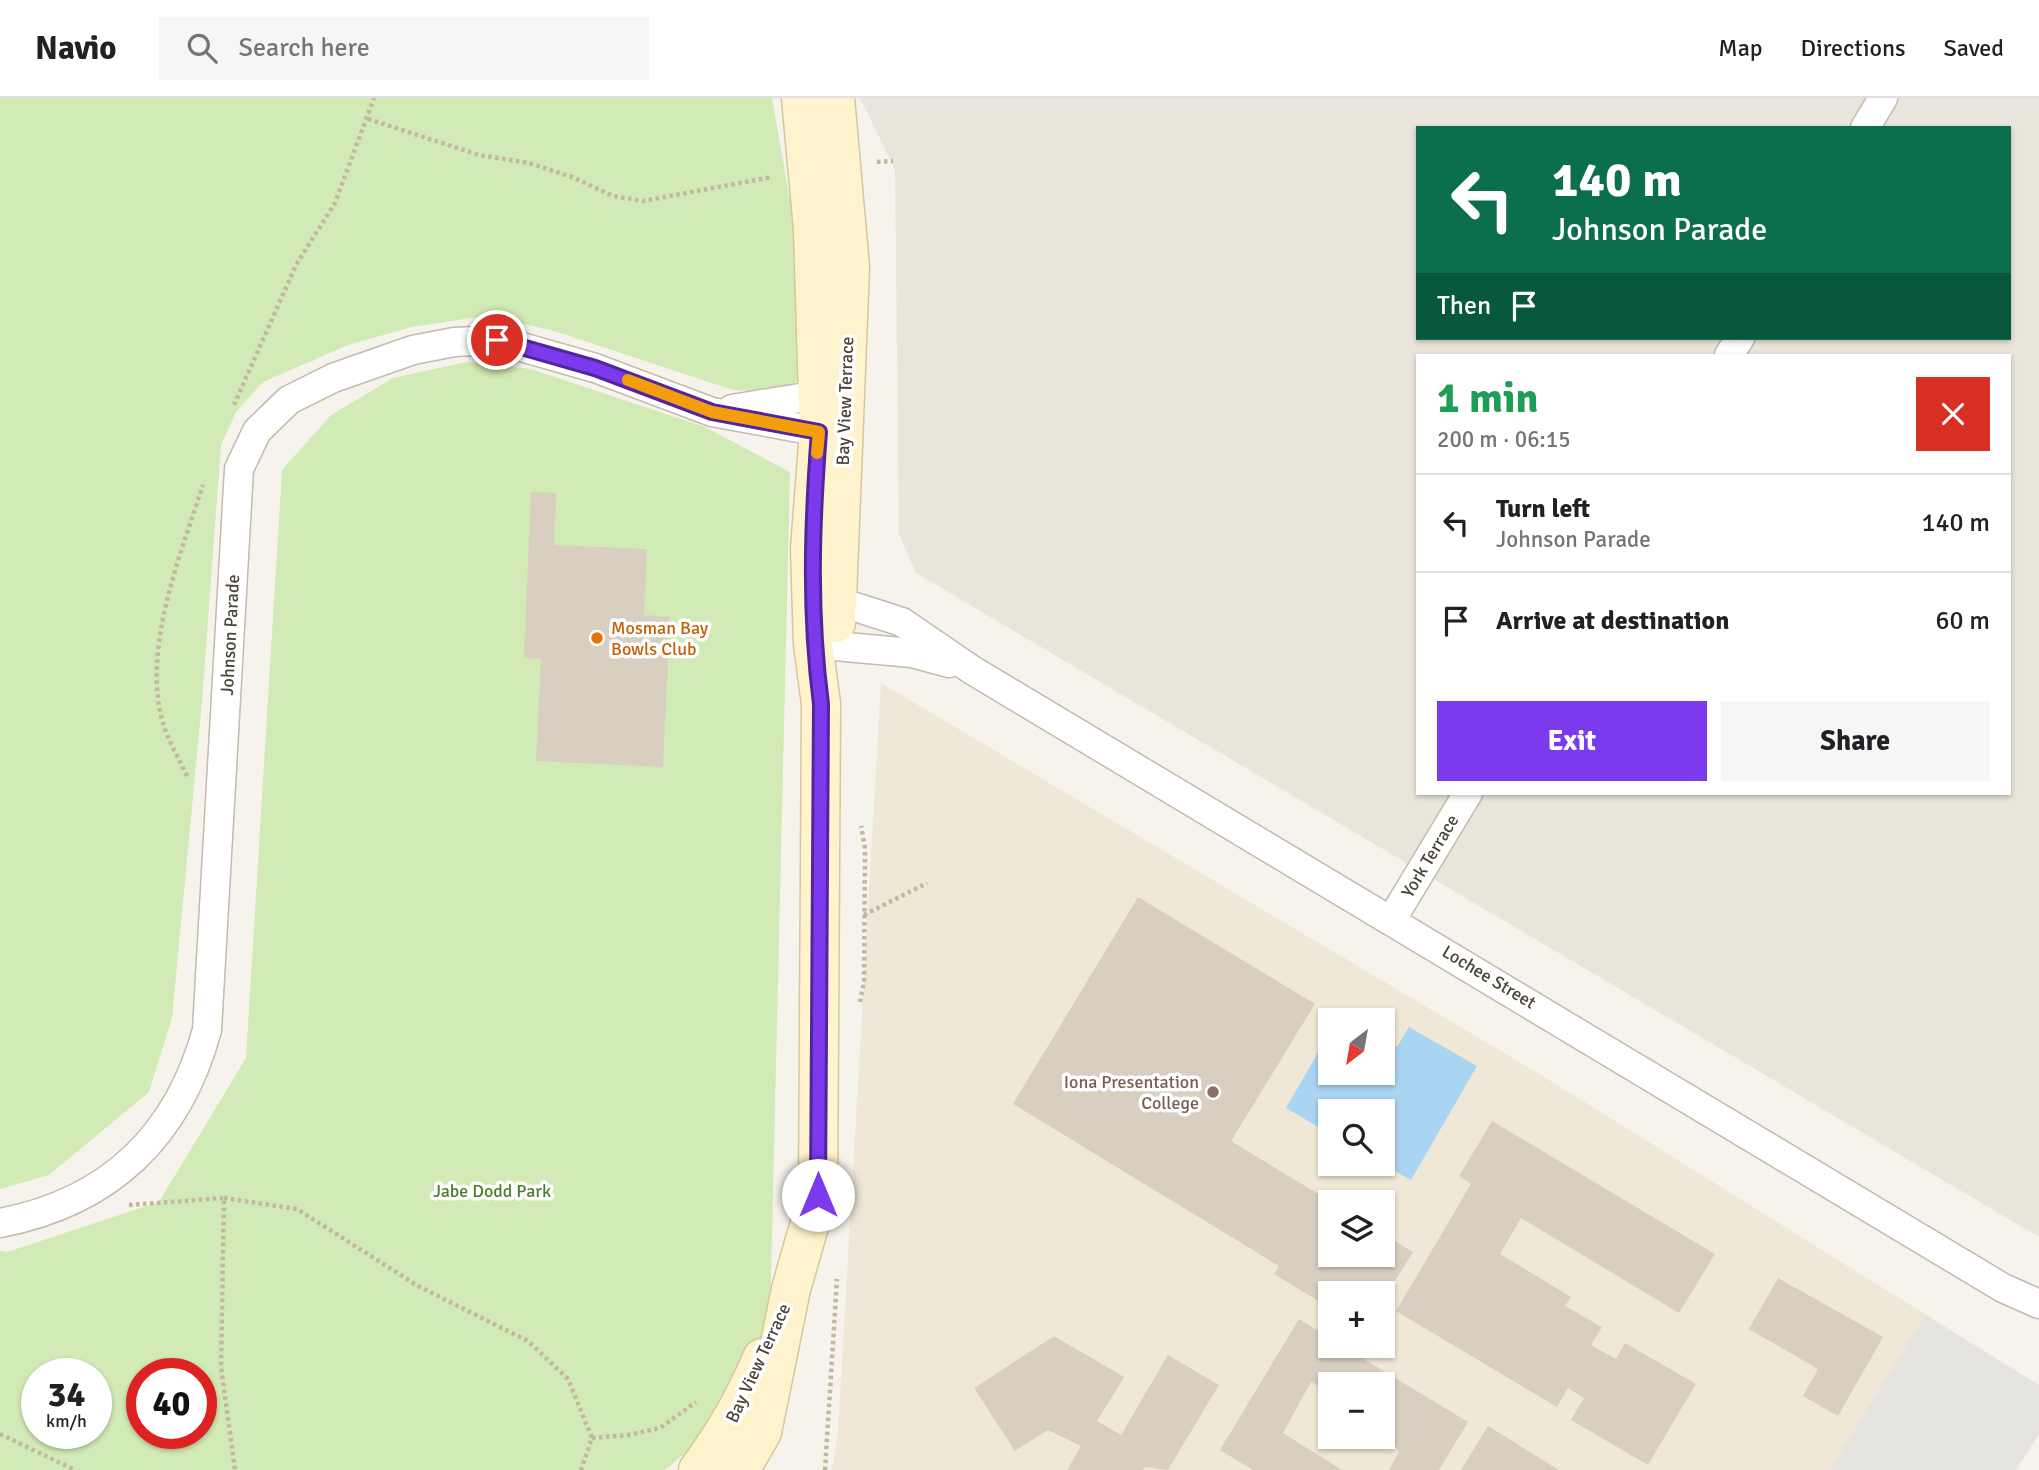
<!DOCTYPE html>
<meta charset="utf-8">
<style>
body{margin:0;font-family:Signika,sans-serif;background:#f6f6f6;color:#202124;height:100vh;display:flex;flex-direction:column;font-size:26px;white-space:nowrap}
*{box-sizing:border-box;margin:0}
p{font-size:23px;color:#757577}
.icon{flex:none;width:38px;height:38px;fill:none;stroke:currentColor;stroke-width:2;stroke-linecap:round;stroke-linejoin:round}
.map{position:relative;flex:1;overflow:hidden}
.drawer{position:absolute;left:1416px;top:256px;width:595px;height:441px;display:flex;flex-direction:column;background:#fff;border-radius:0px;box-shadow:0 2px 5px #0004}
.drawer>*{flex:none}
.top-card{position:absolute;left:1416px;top:28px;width:595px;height:214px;border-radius:0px;box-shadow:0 2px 5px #0004;background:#0b6e4f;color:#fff;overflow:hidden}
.needle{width:46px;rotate:211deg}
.fabs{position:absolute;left:1318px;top:910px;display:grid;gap:14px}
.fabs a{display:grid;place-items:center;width:77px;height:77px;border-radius:0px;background:#fff;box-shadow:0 2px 5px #0004;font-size:35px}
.speed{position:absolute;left:21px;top:1260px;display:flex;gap:14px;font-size:35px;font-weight:700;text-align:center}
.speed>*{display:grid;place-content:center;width:91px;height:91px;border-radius:50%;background:#fff;box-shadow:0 2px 5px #0004;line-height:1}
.speed small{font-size:18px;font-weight:400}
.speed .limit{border:10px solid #d22;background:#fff;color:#111}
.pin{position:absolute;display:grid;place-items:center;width:60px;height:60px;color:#fff;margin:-30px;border:4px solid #fff;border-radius:50%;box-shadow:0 2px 7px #0007}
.me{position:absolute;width:77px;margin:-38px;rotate:0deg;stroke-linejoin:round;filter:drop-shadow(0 0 5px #0008)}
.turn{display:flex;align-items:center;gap:24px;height:147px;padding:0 21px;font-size:32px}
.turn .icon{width:91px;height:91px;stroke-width:2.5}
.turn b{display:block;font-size:49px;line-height:60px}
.then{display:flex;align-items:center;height:66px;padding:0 21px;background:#0003;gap:14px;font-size:26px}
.round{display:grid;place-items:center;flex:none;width:74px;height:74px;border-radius:0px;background:#f6f6f6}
.head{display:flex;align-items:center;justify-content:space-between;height:119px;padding:0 21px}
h1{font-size:42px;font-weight:800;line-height:52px;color:#1e9e55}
.button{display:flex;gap:14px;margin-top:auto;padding:14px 21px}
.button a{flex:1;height:80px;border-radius:0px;background:#7c3aed;color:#fff;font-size:28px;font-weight:800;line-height:80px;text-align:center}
.button a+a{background:#f6f6f6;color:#202124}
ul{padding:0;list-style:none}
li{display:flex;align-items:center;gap:21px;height:98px;padding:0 21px;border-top:2px solid #e0e0e0}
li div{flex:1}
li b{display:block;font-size:26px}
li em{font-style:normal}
header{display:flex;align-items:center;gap:42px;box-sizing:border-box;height:98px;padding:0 35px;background:#fff;border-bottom:2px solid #e0e0e0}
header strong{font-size:33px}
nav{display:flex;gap:38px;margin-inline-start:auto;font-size:24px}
.search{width:490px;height:63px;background:#f6f6f6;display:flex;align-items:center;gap:18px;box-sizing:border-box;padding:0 24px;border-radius:0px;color:#757577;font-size:26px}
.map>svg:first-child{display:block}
.residential{fill:#eae5da;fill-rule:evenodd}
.education{fill:#efe8d6;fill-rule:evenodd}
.green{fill:#d2eab5;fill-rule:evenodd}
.parking{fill:#e5e3e0}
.water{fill:#a9d4f2}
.building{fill:#d8cfc1}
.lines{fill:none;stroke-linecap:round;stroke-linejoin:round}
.street-casing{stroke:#c2bbae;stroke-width:31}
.secondary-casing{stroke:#d6c79b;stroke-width:41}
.path{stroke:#c4b79f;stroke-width:4.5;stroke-dasharray:3.5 3.5;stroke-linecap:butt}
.street{stroke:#fff;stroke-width:28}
.secondary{stroke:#fff3cd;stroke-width:38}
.route-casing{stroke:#51269a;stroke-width:18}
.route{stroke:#7c3aed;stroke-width:12}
.slow{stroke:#f59e0b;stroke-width:12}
.food-dot{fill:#e8710a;stroke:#fff;stroke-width:2.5}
.education-dot{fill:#8d6e63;stroke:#fff;stroke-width:2.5}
.labels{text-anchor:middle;stroke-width:7;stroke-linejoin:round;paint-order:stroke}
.street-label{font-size:18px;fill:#4b4439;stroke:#fff}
.food-label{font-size:18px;fill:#c56008;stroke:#fff;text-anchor:start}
.education-label{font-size:18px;fill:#785e54;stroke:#fff;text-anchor:end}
.park-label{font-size:18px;fill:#4a7f2a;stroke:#fff}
</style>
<header>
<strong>Navio</strong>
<div class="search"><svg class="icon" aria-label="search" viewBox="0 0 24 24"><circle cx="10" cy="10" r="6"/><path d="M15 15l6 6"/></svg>Search here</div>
<nav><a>Map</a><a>Directions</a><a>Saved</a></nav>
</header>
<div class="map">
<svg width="2039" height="1372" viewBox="0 0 2039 1372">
<rect width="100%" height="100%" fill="#f6f3ec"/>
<path class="residential" d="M860,0H2039V1139L916,475L899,436L895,71ZM1418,30H2009V240H1418ZM1418,257H2009V695H1418Z"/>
<path class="education" d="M881,585L1536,974L2039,1287V1336L2016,1372H832L838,1333ZM1330,922H1382V975H1330ZM1330,1013H1382V1066H1330ZM1330,1104H1382V1157H1330ZM1330,1195H1382V1248H1330ZM1330,1286H1382V1339H1330Z"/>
<g class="green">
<polygon points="0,0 772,0 792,115 806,255 804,280 777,294 733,292 551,232 484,218 412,229 348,247 263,284 236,314 221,347 202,603 172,920 149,994 49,1077 0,1091"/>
<path d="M466,264L531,271L705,329L790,374L770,1223L728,1319L665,1372H0V1153L7,1154L159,1104L246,960L282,372L331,317L393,280ZM37,1276H96V1335H37ZM142,1276H201V1335H142Z"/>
</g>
<polygon class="parking" points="1925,1217 2039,1287 2039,1336 2016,1372 1830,1372"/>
<polygon class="water" points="1409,929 1477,968 1411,1082 1382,1066 1382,1013 1330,1013 1330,1036 1286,1010 1330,934 1330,975 1382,975 1383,941 1397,949"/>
<g class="building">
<polygon points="531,394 556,395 554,447 647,451 644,517 670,519 663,669 536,663 541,561 524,560"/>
<polygon points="1138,799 1315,906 1231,1043 1330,1103 1330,1157 1382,1157 1382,1135 1413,1154 1382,1204 1382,1195 1330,1195 1330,1210 1274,1176 1279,1168 1013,1006"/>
<polygon points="1492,1023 1715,1156 1679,1215 1521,1120 1500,1156 1571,1199 1565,1208 1602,1229 1591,1247 1616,1261 1625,1245 1696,1286 1648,1367 1571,1322 1584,1300 1568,1290 1557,1309 1396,1213 1471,1086 1459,1078"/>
<polygon points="1778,1180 1883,1239 1838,1318 1803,1298 1818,1271 1749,1231"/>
<polygon points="1299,1221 1330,1240 1330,1248 1342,1248 1468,1324 1439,1372 1389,1372 1399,1354 1382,1326 1382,1286 1330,1286 1330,1294 1311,1284 1283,1335 1342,1372 1253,1372 1220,1352"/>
<polygon points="1054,1238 1124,1279 1097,1323 1121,1337 1168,1257 1219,1287 1168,1372 1145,1369 1143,1372 1067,1372 1081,1348 1048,1332 1015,1353 974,1290"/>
<polygon points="1488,1328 1559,1372 1461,1372"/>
</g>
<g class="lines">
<defs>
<g id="street">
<polyline points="1865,30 1883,0"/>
<polyline points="1729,257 1740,240"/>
<polyline points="732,311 818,297 837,298"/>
<polyline points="821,498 902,524 972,572 2003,1190 2039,1206"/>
<polyline points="813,546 912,555 949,565"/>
<polyline points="1392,821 1468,695"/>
<path d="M0,1125C110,1104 178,1038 207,932L239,371L257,333L289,302L333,280L413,252L454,244L497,242L595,270L712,314L837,337"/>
</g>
<g id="secondary">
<polyline points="835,0 850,169 836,525"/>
<path d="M698,1372C724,1337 745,1301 762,1260"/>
<polyline points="740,1372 762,1334 791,1191 818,1097 821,606 813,546 810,451 819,334 813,131 801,0"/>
</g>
</defs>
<use href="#street" class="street-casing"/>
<use href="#secondary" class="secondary-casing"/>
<g class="path">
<polyline points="368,21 479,57 529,65 572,79 613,98 643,103 772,79"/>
<polyline points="877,64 893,63"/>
<polyline points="234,307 296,167 335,105 374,0"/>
<path d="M187,678C180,663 172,649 166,634C138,560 180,458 203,387"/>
<polyline points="864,817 927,785"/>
<polyline points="860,904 864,884 865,750 861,728"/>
<polyline points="224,1100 297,1111 418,1188 528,1243 568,1281 592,1340 581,1372"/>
<polyline points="129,1107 224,1100 221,1269 235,1372"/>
<polyline points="0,1336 75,1372"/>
<polyline points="592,1340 628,1337 660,1330 696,1304"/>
<polyline points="825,1372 837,1181"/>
</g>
<use href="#street" class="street"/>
<use href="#secondary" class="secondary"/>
</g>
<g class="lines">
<defs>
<path id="route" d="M497,242L595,270L712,314L819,334C812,426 809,514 821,606L818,1097"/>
</defs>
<use href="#route" class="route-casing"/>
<use href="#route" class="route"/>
<polyline class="slow" points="628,282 712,314 819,334 817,355"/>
</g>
<circle class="food-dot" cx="597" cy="540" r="7"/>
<circle class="education-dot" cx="1213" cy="994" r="7"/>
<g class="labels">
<g class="street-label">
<text transform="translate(845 303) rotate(-88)" y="6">Bay View Terrace</text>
<text transform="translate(230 537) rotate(-87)" y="6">Johnson Parade</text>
<text transform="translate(1430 758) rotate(-59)" y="6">York Terrace</text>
<text transform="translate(1489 879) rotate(31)" y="6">Lochee Street</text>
<text transform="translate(758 1265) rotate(-65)" y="6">Bay View Terrace</text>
</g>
<g class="food-label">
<text x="611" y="536">Mosman Bay<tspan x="611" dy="21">Bowls Club</tspan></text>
</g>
<g class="education-label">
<text x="1199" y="990">Iona Presentation<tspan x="1199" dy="21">College</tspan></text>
</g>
<g class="park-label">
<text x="492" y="1099">Jabe Dodd Park</text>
</g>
</g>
</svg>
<div class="fabs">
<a><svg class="needle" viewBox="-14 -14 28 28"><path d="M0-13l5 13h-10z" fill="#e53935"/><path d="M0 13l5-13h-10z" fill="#757577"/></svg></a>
<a><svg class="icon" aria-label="search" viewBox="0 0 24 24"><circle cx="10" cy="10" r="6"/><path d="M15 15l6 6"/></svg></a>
<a><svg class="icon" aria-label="layers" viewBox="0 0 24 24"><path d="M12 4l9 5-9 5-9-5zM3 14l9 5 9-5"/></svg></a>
<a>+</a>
<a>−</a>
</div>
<div class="speed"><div>34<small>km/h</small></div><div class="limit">40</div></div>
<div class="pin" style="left:497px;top:242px;background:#d93025"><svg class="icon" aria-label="arrive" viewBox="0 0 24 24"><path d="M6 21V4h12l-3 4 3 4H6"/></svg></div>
<svg class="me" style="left:818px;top:1097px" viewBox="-20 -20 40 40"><circle r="19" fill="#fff"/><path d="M0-13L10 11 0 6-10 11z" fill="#7c3aed"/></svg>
<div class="top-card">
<div class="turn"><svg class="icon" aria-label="left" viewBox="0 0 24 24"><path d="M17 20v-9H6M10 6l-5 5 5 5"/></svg><div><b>140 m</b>Johnson Parade</div></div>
<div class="then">Then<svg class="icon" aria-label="arrive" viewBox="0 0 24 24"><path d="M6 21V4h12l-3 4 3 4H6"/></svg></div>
</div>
<section class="drawer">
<div class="head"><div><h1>1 min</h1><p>200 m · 06:15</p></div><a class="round" style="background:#d93025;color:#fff"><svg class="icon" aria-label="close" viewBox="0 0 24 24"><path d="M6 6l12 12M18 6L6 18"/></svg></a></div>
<ul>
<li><svg class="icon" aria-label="left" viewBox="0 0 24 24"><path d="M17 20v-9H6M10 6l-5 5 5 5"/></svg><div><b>Turn left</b><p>Johnson Parade</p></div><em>140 m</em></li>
<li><svg class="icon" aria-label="arrive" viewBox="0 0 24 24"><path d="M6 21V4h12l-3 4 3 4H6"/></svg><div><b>Arrive at destination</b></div><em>60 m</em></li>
</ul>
<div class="button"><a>Exit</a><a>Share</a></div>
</section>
</div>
